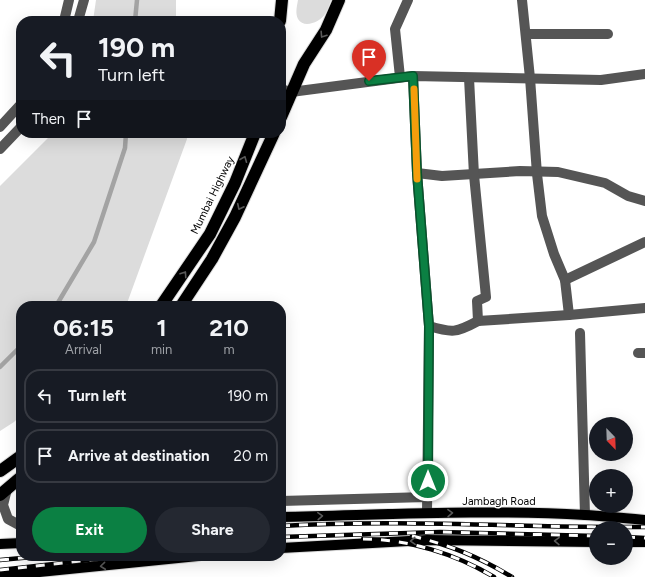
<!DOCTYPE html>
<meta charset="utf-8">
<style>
body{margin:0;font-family:Figtree,sans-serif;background:#242831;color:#f1f3f6;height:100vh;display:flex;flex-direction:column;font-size:15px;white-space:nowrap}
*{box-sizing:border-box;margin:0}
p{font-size:13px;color:#9ea1a6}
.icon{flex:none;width:22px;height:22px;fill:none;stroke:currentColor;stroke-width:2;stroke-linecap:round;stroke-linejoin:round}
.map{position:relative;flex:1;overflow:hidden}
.panel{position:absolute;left:16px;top:301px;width:270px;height:260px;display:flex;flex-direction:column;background:#171b24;border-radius:16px;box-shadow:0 4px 16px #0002}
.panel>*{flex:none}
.hud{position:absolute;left:16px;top:16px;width:270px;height:122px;border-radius:16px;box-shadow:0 4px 16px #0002;background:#171b24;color:#f1f3f6;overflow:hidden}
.needle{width:26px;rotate:157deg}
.fabs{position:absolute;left:589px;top:417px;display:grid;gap:8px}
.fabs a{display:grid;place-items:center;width:44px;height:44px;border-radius:50%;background:#171b24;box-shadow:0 4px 16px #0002;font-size:20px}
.pin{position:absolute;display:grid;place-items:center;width:34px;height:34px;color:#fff;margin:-41px -17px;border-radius:50% 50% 50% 0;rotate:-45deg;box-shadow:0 0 4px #0007}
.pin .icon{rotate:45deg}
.me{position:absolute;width:44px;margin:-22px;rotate:0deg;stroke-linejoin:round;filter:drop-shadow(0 0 3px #0008)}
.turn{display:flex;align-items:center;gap:14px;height:84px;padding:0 16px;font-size:18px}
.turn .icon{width:52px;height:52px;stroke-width:2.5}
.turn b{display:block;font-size:28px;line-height:34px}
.then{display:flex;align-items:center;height:38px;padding:0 16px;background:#0003;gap:8px;font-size:15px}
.eta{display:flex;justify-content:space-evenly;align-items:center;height:68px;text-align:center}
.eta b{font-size:24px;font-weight:700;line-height:28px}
.button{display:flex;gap:8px;margin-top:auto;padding:8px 16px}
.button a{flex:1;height:46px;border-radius:24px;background:#0b8043;color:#fff;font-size:16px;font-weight:700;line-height:46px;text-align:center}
.button a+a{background:#242831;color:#f1f3f6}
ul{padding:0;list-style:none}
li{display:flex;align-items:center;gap:12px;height:54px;margin:0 8px 6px;padding:0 8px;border:2px solid #363941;border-radius:16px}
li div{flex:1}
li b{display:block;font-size:15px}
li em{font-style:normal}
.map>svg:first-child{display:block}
.green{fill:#dcdcdc}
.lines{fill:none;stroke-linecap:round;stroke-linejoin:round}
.stream{stroke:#a3a3a3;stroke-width:4.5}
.major-casing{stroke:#dbdbdb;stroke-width:12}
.highway-casing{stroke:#dbdbdb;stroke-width:14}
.minor{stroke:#555;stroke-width:10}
.major{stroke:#000;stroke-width:10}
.highway{stroke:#000;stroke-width:12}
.rail-casing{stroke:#000;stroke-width:4.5}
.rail{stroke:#fff;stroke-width:3;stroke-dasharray:9;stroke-linecap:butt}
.oneway{stroke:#595959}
.route-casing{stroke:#07532c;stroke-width:10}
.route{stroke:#0b8043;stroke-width:7}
.slow{stroke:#f59e0b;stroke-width:7}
.labels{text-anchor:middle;stroke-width:3;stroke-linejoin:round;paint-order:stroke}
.street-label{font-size:11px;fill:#000;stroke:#fff}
</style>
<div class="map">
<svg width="645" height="577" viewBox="0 0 645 577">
<rect width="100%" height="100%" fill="#fff"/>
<g class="green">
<polygon points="96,0 176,0 176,21 93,21"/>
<path d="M298,0H331C329,5 328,10 325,14C320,22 304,29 298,19C295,13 297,6 298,0Z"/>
<polygon points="53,133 186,133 187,139 126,306 21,306 21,415 14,422 0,431 0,186"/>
</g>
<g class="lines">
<g class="stream">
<polyline points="135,21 137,0"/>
<polyline points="56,306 94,242 125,148 126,133"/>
<polyline points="0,367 21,346"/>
</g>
<defs>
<g id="major">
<path d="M281,517C382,515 484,509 585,515C605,516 625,518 645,520"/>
<polyline points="626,542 645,542"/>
<polyline points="0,544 21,543"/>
<polyline points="281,548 427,540 596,542"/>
<polyline points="0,576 198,556"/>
</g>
<g id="highway">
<polyline points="280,21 282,0"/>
<polyline points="281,117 304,64 326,30 339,0"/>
<polyline points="161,306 210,234 235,183 255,133"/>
<polyline points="181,306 212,259 235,217 274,133"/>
<polyline points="0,471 21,456"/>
<polyline points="0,495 21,477"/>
</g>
</defs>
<use href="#major" class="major-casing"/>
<use href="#highway" class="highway-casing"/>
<g class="minor">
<polyline points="522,0 530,78 537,174 542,216 554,254 565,280 569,315"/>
<polyline points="64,21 69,0"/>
<polyline points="78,21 84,0"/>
<polyline points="526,34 608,34"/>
<polyline points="413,76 417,173 429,326 427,513"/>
<polyline points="400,77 395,29 408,0"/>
<polyline points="281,89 291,92 413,76 601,80 645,74"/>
<polyline points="0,127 21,104"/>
<polyline points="0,149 21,127"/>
<polyline points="417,173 442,176 520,171 558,172 605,183 628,196 645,201"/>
<polyline points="565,280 645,242"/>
<polyline points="478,321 569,315 645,308"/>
<path d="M429,326C452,333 456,333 478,321L477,301L486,297L474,175L469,78"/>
<polyline points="580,333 585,515"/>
<polyline points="638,353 645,353"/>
<polyline points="7,489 3,505 8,519 21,526"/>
<polyline points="281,501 427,497"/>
</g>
<use href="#major" class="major"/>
<use href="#highway" class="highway"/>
<defs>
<g id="rail">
<path d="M281,526C367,521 453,524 539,526C574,527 610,527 645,527"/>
<path d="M412,536C450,545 479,557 512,577"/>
<polyline points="281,537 440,532 596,536"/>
<polyline points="626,537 645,538"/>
<path d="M363,539C408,539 456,554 494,577"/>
<polyline points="0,560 43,556"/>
<polyline points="0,570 125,556"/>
</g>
</defs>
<use href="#rail" class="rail-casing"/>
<use href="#rail" class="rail"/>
</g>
<defs><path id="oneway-chevron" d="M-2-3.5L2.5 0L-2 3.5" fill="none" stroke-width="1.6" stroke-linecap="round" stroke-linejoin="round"/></defs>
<g class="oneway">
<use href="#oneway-chevron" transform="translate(323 35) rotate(123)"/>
<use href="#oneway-chevron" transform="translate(244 159) rotate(-68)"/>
<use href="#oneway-chevron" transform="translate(240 207) rotate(116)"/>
<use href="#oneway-chevron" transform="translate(184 274) rotate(-56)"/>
<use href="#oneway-chevron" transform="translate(450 513) rotate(-1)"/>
<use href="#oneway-chevron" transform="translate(320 516) rotate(-3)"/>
<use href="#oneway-chevron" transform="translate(413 541) rotate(177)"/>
<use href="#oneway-chevron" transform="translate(557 541) rotate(-179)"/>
<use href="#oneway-chevron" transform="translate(103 566) rotate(174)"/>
</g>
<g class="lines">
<defs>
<polyline id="route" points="369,81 413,76 417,173 429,326 428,481"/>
</defs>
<use href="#route" class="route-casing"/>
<use href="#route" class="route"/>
<polyline class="slow" points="414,89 417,179"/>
</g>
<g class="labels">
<g class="street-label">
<text transform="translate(212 195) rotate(-64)" y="4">Mumbai Highway</text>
<text x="499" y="505">Jambagh Road</text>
</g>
</g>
</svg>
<div class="fabs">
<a><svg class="needle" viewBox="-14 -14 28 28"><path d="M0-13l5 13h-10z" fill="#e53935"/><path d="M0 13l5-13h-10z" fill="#9ea1a6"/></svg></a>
<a>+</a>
<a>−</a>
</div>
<div class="pin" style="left:369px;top:81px;background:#d93025"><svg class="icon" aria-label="arrive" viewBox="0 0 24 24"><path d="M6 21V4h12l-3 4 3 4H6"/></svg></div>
<svg class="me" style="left:428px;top:481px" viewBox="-20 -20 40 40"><circle r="17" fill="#0b8043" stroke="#fff" stroke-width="3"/><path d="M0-11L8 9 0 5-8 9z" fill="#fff"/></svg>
<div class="hud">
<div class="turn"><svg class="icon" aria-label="left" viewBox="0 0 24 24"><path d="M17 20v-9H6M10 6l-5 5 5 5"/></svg><div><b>190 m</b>Turn left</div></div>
<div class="then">Then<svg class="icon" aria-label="arrive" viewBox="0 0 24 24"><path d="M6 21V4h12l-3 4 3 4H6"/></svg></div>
</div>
<section class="panel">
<div class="eta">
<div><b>06:15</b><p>Arrival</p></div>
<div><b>1</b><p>min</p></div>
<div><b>210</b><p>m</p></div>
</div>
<ul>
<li><svg class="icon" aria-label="left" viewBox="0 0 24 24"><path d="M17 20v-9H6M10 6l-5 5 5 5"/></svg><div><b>Turn left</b></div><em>190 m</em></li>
<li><svg class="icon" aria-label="arrive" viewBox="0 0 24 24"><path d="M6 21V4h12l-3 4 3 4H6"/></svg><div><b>Arrive at destination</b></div><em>20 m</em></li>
</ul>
<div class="button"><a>Exit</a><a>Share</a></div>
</section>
</div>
